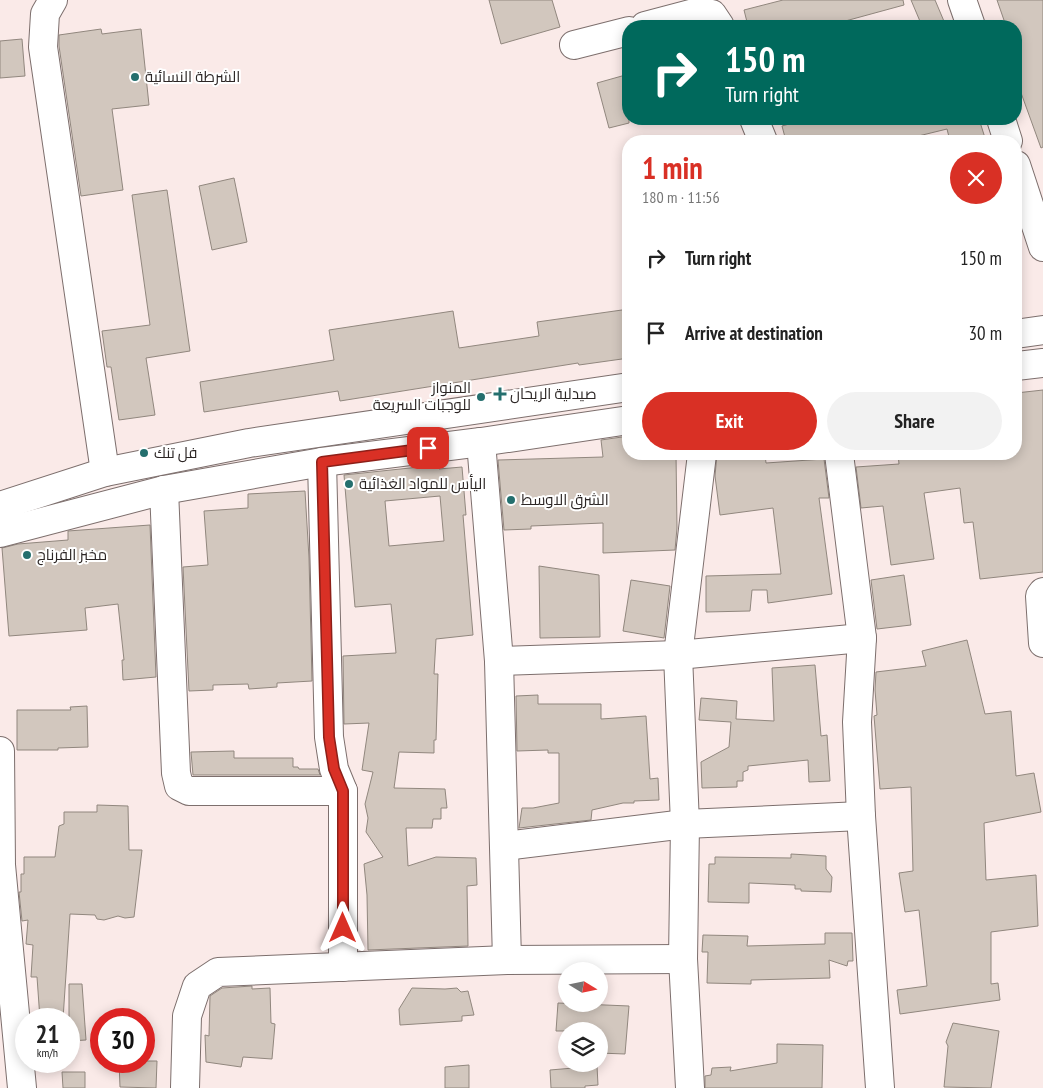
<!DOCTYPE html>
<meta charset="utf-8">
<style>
body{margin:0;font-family:"PT Sans Narrow",Cairo,sans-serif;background:#f2f2f2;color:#222;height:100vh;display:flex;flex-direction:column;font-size:19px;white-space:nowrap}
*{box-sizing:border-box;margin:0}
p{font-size:16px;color:#767676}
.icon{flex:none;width:28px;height:28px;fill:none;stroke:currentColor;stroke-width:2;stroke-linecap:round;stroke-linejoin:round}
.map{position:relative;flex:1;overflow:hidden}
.sheet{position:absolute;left:622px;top:135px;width:400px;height:325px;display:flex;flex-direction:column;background:#fff;border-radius:20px;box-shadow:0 2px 12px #0003}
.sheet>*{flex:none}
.banner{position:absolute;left:622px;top:20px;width:400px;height:105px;border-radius:20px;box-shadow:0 2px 12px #0003;background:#00695c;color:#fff;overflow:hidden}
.needle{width:32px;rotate:100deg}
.controls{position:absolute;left:558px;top:962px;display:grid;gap:10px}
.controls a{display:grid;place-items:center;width:50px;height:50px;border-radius:50%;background:#fff;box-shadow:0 2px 12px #0003;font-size:25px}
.speed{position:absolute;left:15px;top:1008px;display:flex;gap:10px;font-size:25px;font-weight:700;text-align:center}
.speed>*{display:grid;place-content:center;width:65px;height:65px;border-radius:50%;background:#fff;box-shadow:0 2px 12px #0003;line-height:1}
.speed small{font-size:12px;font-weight:400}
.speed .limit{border:8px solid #d22;background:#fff;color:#111}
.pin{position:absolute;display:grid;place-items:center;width:42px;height:42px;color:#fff;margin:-21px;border-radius:10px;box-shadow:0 2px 8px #0006}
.me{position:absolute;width:55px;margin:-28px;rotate:0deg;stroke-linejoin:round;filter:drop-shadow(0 0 4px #0008)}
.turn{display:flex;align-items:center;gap:18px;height:105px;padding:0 20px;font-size:22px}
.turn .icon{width:65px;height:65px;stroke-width:2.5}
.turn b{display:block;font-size:35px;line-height:42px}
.round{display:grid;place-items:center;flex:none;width:52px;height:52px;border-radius:26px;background:#f2f2f2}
.summary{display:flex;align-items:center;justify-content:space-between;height:85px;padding:0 20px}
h1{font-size:30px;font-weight:600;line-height:38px;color:#d93025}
.action{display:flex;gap:10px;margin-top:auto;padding:10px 20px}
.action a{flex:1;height:58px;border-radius:30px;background:#d93025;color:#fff;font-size:20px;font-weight:600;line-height:58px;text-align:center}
.action a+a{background:#f2f2f2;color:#222}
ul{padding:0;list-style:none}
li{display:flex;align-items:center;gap:15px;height:75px;padding:0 20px}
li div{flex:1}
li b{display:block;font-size:19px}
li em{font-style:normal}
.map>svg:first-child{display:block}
.building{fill:#d2c7be;stroke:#91877e;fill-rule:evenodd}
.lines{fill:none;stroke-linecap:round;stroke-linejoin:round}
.minor-casing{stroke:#7d6f6d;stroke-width:30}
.major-casing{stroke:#7d6f6d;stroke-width:30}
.minor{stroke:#fff;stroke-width:28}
.major{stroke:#fff;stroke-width:28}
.route-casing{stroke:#8d1f18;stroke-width:12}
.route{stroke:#d93025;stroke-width:9}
.poi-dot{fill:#246f6e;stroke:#fff;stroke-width:2}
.labels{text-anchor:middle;stroke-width:4;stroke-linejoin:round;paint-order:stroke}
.poi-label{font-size:15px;fill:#2c2625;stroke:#fff;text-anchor:start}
</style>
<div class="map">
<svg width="1043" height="1088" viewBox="0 0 1043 1088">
<rect width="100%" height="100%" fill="#faeae8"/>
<g class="building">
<polygon points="489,0 552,0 560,27 501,44"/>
<polygon points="783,0 903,0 904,5 827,26 748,26 744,10"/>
<polygon points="911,0 935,0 946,26 922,26"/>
<polygon points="997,0 1043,0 1043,147 1041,148 1016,79 1016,26 1006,26"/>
<polygon points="101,29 102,34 141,29 149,105 112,109 123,190 81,196 59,46 59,35"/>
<polygon points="22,39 25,76 0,78 0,41"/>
<polygon points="629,74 629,123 609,128 597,83"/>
<polygon points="807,119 979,119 986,141 950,141 947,129 898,141 786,141 782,126"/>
<polygon points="234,178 247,242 212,250 199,186"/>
<polygon points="167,190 190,351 146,358 155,415 119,420 111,367 107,367 102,331 150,325 132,195"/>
<polygon points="629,309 629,358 579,365 578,363 340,401 338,391 204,412 200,382 334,360 329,330 453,311 459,348 539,336 537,322"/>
<polygon points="1043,390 1043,572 980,579 973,522 964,523 960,488 924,493 934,559 891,565 883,506 861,508 856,467 899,464 898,454 1016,454 1016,393"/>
<polygon points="629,436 629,454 676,454 677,528 675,550 603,553 603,523 531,526 531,529 504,530 498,460 603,457 601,440"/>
<polygon points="717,454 765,454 766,463 824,459 829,498 819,498 832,594 768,603 767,590 752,590 750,611 706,612 706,576 781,574 773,508 720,515 715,476"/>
<path d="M438,465L439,469L462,467L466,515H463L473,635L436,639L434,674H438L436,740H434V753L399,752L394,788L445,789L447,808H441V819H433L432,828H406L408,866L436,857L476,858L477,885L467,886L468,946L368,950L367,895L364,864L383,857L366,832L368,818L365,804L373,772L362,770L369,723L344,724L343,656L396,653L391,604L355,607L344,475ZM440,496L444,541L389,546L385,501Z"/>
<polygon points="305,491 309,558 312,681 277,683 277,687 249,689 248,684 213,685 213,690 189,691 183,567 208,565 204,511 248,508 248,494"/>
<polygon points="150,525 156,677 123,680 122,660 124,660 118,604 85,608 87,630 9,636 2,548 18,544 68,540 68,531"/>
<polygon points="539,566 599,575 600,637 540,638"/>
<polygon points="904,575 911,625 877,629 871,580"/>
<polygon points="631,580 670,586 664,638 623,631"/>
<polygon points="967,640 985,714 1011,711 1016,776 1034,773 1041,812 984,823 986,880 1036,875 1038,926 991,932 991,984 998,983 1000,1000 900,1014 897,990 927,986 919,910 905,912 899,873 913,871 911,787 880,789 874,716 877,715 875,690 876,672 926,666 922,651"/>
<polygon points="815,665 821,736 827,735 830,781 809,782 808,760 748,766 748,770 743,772 743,781 737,781 737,787 702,788 701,762 729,747 731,722 699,720 701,698 737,701 736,719 774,721 772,668"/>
<polygon points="538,695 538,704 601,704 601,719 646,716 650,779 658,778 659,800 634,801 634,803 623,803 592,810 591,820 519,828 522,808 533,808 559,803 559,753 548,753 548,750 517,751 516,696"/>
<polygon points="87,706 88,747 58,748 58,750 17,750 17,710 71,710 70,707"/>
<polygon points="234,751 234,758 293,758 293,767 298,767 299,769 318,769 320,775 193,775 191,752"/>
<polygon points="97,805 128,806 129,850 142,850 134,917 125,918 118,916 104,920 97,919 95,915 70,914 63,1019 40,1019 37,977 31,977 33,945 26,944 28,920 22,921 19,892 21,892 21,874 24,874 24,857 55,857 59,826 64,824 64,812 97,812"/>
<polygon points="791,854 826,856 826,869 832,877 831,892 801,891 801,889 795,889 795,885 749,883 749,903 708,902 709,864 715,864 715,857 791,858"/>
<polygon points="825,933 852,933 853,961 848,961 847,966 829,960 830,978 751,980 751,984 707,983 708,952 702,952 703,935 748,936 747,946 825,944"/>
<polygon points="69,984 82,984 86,1040 69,1041"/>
<polygon points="252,986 252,989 270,988 271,1023 275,1024 272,1059 243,1057 241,1067 206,1062 205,1035 209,1036 210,996 222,988"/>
<polygon points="412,988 445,989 457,988 461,992 468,991 474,1015 462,1016 462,1021 400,1025 399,1009"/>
<polygon points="558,1003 629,1006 625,1054 599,1053 599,1031 556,1031"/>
<polygon points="953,1023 999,1031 991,1088 944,1087 948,1046 946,1042"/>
<polygon points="777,1044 823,1045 822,1088 705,1088 705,1076 711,1075 712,1068 731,1067 730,1071 777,1063"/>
<polygon points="119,1061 157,1061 156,1088 120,1087"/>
<polygon points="469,1065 469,1088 445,1088 445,1067"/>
<polygon points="597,1066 598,1085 585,1086 585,1088 551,1088 550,1070"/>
<polygon points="62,1072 85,1072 85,1088 63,1088"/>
</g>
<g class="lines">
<defs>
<g id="minor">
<polyline points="53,0 45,14 43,47 105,472"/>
<polyline points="962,0 971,26"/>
<polyline points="645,26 698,12 712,14 720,26"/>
<polyline points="574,45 629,31"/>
<polyline points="754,119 763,141"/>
<polyline points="1001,119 1008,141"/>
<polyline points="1016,165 1043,247"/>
<polyline points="481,442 499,661 507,960"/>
<polyline points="839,454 862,638 857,722 861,816 880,1088"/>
<polyline points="322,462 329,737 334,769 343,791 343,967"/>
<polyline points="164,490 176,773 179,786 189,791 343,791"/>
<polyline points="1043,592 1040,596 1043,643"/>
<polyline points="499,661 678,655 862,638"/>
<polyline points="0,751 1,865 22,1088"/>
<polyline points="505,846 685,824 861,816"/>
<polyline points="185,1088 187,1016 197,986 218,972 507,960 683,959"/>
<polyline points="690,1088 683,959 685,824 678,655 702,454"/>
</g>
<g id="major">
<polyline points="1016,334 1043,330"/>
<polyline points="1016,366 1043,363"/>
<polyline points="0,506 105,472 249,443 629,387"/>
<polyline points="0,533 164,490 322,462 481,442 629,420"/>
</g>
</defs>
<use href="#minor" class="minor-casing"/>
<use href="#major" class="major-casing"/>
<use href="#minor" class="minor"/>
<use href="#major" class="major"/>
</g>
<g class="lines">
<defs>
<polyline id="route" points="343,928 343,791 334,769 329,737 322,462 428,448"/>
</defs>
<use href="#route" class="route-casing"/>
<use href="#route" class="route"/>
</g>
<g class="poi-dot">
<circle cx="135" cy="77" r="5"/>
<path d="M497.5 386.5h5v5h5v5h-5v5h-5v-5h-5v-5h5z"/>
<circle cx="481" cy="397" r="5"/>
<circle cx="144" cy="453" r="5"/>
<circle cx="349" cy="484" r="5"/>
<circle cx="511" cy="500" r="5"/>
<circle cx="27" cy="555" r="5"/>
</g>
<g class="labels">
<g class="poi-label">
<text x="145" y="82">الشرطة النسائية</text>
<text x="471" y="393" text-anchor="end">المنواز<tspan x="471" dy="17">للوجبات السريعة</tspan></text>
<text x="510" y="399">صيدلية الريحان</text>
<text x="154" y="458">فل تنك</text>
<text x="359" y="489">اليأس للمواد الغذائية</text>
<text x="521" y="505">الشرق الاوسط</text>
<text x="37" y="560">مخبز الفرناج</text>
</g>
</g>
</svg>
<div class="controls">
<a><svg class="needle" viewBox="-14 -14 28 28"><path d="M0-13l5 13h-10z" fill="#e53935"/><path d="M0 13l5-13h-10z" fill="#767676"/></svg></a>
<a><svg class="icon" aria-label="layers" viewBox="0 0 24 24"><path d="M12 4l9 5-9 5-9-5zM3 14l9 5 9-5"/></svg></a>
</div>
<div class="speed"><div>21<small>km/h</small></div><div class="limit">30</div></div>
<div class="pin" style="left:428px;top:448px;background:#d93025"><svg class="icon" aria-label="arrive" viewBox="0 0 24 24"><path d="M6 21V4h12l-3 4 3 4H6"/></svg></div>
<svg class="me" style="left:343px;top:928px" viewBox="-20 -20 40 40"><path d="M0-17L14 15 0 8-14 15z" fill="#d93025" stroke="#fff" stroke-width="4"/></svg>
<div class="banner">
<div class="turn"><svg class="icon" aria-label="right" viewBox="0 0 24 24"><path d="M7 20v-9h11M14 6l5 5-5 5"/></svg><div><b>150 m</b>Turn right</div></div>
</div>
<section class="sheet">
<div class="summary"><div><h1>1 min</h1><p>180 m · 11:56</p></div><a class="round" style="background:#d93025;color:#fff"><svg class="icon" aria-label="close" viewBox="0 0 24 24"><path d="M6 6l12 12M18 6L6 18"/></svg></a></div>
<ul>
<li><svg class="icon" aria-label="right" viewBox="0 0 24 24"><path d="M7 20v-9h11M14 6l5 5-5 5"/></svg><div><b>Turn right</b></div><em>150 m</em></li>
<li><svg class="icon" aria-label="arrive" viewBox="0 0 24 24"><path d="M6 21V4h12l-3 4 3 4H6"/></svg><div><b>Arrive at destination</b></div><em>30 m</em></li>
</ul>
<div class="action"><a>Exit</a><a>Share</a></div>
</section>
</div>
